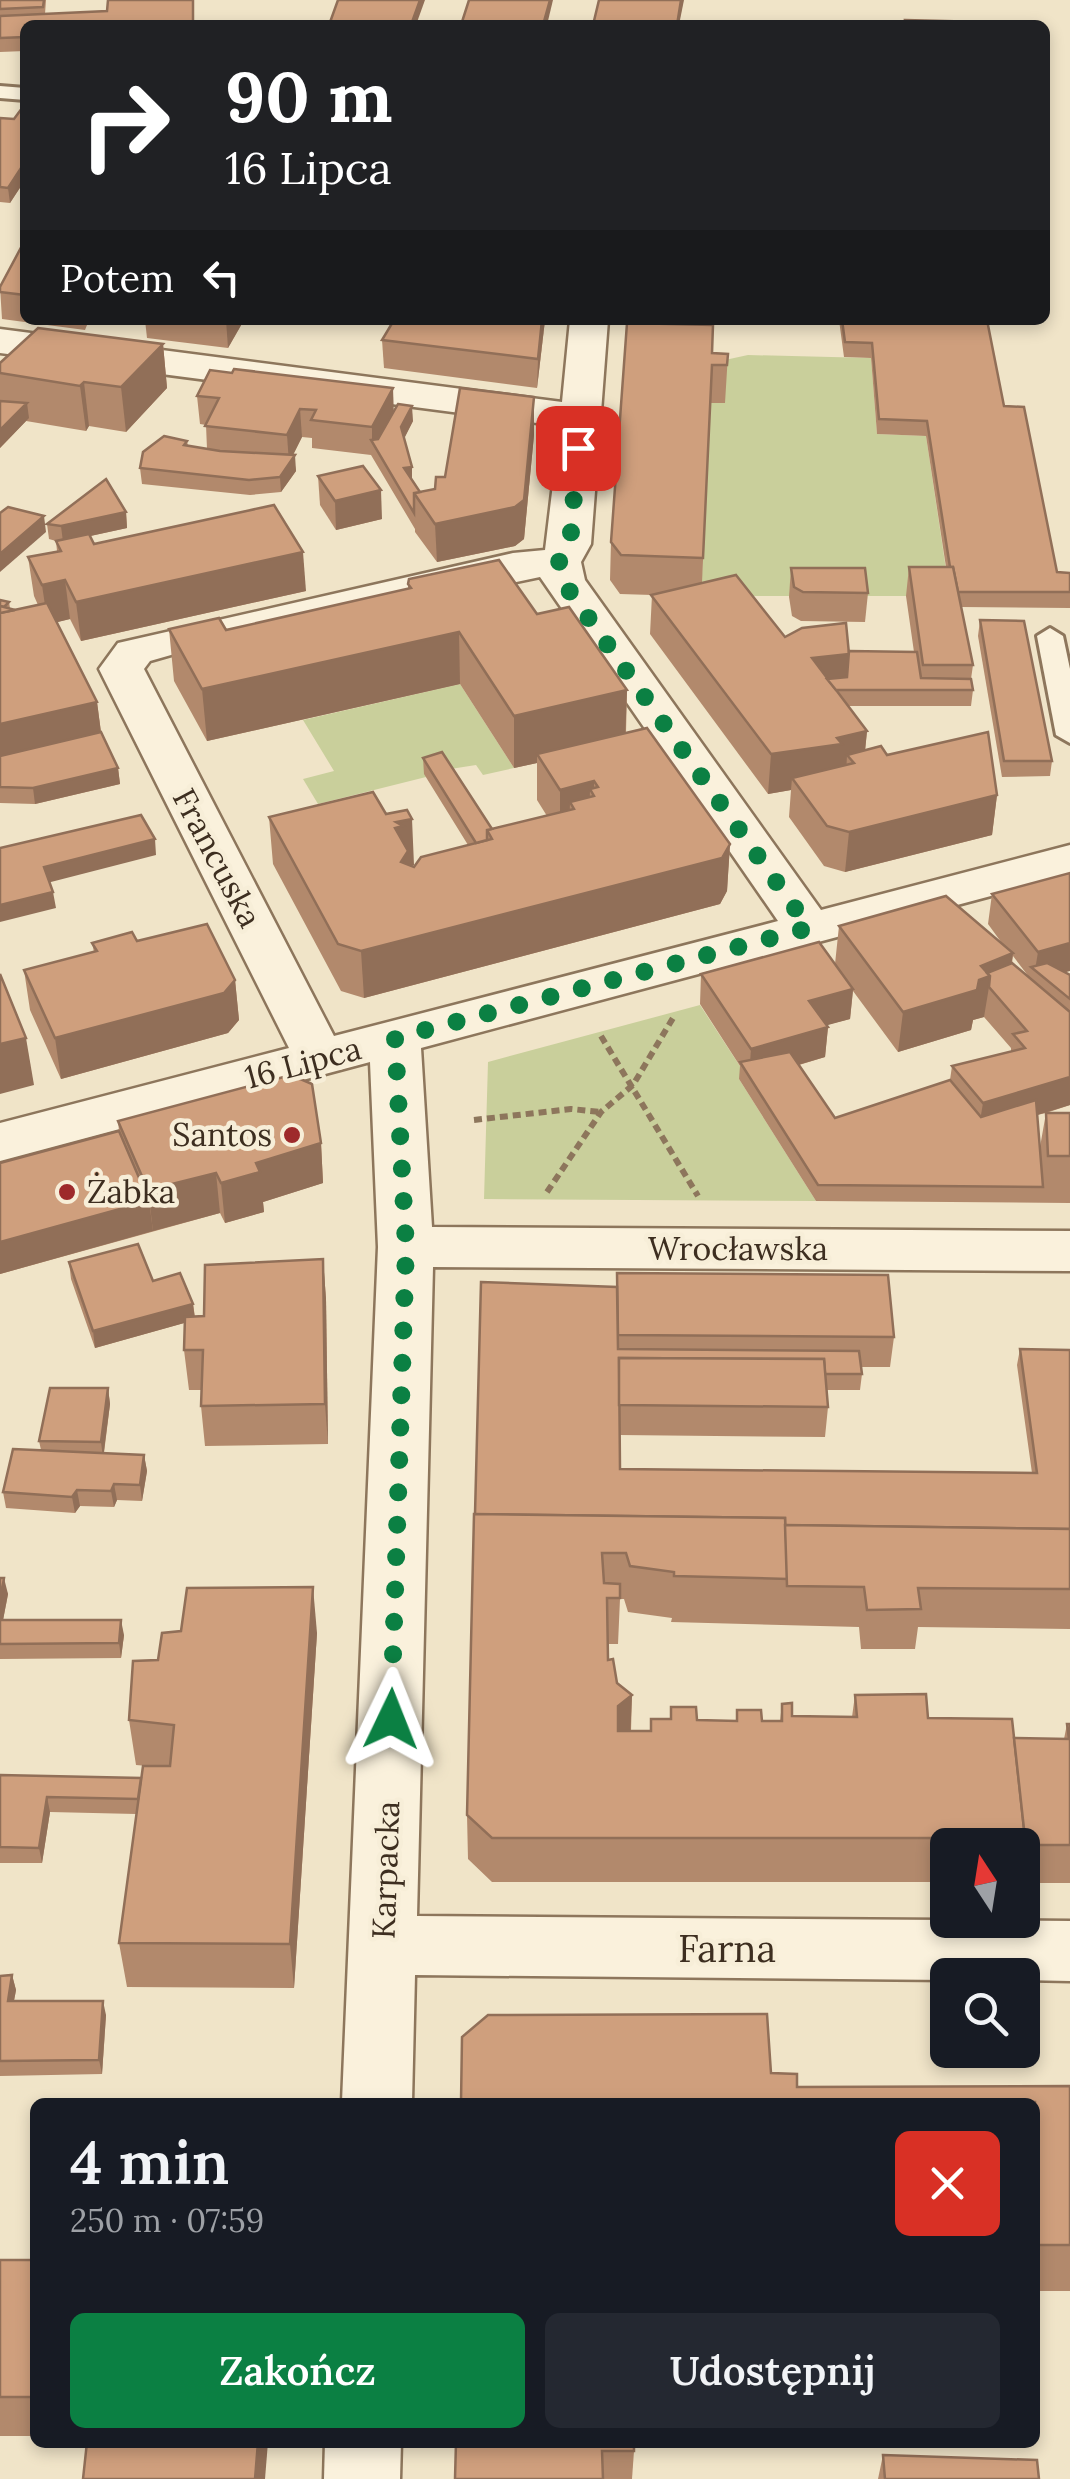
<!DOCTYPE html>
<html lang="pl">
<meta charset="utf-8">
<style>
body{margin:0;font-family:Lora,serif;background:#242831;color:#f1f3f6;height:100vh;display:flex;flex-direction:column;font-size:38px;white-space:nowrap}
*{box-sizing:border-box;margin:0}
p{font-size:32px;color:#9ea1a6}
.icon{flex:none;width:55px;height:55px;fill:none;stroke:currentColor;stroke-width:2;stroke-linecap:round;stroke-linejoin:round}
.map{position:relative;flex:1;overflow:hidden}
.details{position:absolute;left:30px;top:2098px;width:1010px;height:350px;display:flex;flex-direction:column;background:#171b24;border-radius:15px;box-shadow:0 5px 15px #0003}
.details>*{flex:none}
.guide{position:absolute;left:20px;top:20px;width:1030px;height:305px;border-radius:15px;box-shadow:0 5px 15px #0003;background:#202124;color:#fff;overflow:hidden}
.needle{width:65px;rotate:348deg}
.tools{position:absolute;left:930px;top:1828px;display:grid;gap:20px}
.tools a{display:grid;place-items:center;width:110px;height:110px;border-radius:15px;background:#171b24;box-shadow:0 5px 15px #0003;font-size:50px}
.pin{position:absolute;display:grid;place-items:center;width:85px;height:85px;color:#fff;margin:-42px;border-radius:20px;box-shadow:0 5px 15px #0006}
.me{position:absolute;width:110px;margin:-55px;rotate:2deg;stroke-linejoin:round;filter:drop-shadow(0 0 8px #0008)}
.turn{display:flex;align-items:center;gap:35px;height:210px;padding:0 40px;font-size:45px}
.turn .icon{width:130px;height:130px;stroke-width:2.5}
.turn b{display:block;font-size:70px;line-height:85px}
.then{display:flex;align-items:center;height:95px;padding:0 40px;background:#0003;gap:20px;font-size:38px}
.round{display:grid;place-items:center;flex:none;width:105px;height:105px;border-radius:15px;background:#242831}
.summary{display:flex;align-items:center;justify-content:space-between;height:170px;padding:0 40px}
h1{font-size:60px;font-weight:600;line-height:75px}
.action{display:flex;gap:20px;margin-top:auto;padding:20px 40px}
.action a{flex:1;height:115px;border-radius:15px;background:#0b8043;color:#fff;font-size:40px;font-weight:600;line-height:115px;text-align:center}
.action a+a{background:#242831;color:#f1f3f6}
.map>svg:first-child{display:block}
.green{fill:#c9cf9b}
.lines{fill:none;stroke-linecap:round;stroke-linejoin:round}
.lane-casing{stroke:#8d765c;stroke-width:6}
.street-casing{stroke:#8d765c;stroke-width:5}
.path{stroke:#8d765c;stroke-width:6;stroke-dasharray:8 5;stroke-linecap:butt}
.lane{fill:#faf1dc;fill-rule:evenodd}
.street{fill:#faf1dc;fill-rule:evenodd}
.wall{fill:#b2896c;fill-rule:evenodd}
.shaded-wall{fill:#916f58}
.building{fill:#cf9f7d;stroke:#916f58;stroke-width:2.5}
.route{stroke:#0b8043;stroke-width:18;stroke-dasharray:0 32.4}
.poi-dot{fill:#9e2a2b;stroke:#f7eed8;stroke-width:4}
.labels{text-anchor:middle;stroke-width:9;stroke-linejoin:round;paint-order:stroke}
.street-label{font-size:32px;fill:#3d2e20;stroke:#f7eed8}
.poi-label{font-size:32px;fill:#3d2e20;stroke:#f7eed8;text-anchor:end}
.near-street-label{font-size:38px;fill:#3d2e20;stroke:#f7eed8}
</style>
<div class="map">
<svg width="1070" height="2479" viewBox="0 0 1070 2479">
<rect width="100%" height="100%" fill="#f0e4c8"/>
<g class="green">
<polygon points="748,355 871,358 877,434 926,436 950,596 701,596 710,403 725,403 711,363"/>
<polygon points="460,684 514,768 483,775 476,765 425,773 426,777 318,804 303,779 334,771 303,720"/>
<polygon points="700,1005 747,1077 739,1079 816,1201 484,1199 488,1062"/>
</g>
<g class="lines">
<defs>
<g id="lane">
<polygon points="0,86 25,88 25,100 0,98"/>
<polygon points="1050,628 1063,636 1070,669 1070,743 1056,735 1037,636"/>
</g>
<g id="street">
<path d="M570,320H608L591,544L581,562L585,580L821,910L1070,845V875L421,1048L432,1227L1070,1231V1271L433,1267L417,1916L1070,1921V1981L1022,1980V1975H948V1980L415,1975L412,2102H342L378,1247L370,1062L0,1161V1123L289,1048L99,669L118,643L513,553L545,550L560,426L0,353V329L562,402ZM540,577L778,921L334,1036L144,669L150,661L178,653Z"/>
<polygon points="325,2442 401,2442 400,2479 324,2479"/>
</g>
</defs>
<use href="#lane" class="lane-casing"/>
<use href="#street" class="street-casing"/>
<g class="path">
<polyline points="601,1036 698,1196"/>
<polyline points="474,1120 571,1109 601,1112"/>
<polyline points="547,1192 601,1112 633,1085 673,1018"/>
</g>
<use href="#lane" class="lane"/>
<use href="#street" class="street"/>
</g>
<g class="wall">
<polygon points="0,0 46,0 45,14 107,11 194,0 194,25 25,25 25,51 0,52"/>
<polygon points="25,104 25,180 10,203 0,202 0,118 14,119"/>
<polygon points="25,240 25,320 89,320 85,330 2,319 0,287"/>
<polygon points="145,320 244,320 228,348 147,338"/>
<polygon points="394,320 545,320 537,388 384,368 382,340"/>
<polygon points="627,320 711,320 712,353 728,354 725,403 710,403 702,583 785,637 849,651 914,652 906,596 909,567 946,567 926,436 877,434 871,358 844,357 839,320 987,320 1004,406 1057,572 1070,573 1070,608 961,607 973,665 971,679 973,690 971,706 848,706 867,731 865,751 887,755 997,795 992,835 845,872 824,866 789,817 791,790 768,794 650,634 652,595 620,594 610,580 611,542"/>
<polygon points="163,344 167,388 126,432 89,426 86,431 26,421 0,448 0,363"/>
<polygon points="197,396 394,411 413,421 404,438 412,480 420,492 435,489 445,477 534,435 524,539 515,546 437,562 415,532 415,529 371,455 312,448 312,438 302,437 293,455 296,471 281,492 250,495 142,484 140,468 187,441 188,446 207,449 206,425 200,424"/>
<polygon points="318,476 382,519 336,530 320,505"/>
<polygon points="126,512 127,528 90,536 94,544 306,591 81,641 70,619 57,622 97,702 101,732 118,768 120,784 35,804 0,803 0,600 9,602 10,608 15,610 38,605 34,596 28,557 57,551 56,541 49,539 47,524"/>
<polygon points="791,568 868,593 865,622 801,621 792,616 789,597"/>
<polygon points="408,584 537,614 627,690 626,733 730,844 727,891 720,904 364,998 341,991 273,864 269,817 414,865 410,866 414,867 468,845 424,774 423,758 492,829 547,816 537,800 537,763 514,768 460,684 207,741 174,681 169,629 226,630 408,589"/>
<polygon points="980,620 1052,761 1050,776 1002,777 978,636"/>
<path d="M992,894L1065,973L1070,975V1105L1046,1113H1070V1203L816,1201L739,1079L740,1066L700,1004L701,974L835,964L839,926L1004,946L988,924ZM1013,956L1029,977L1012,963ZM853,991L898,1052L971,1030L973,1020L984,1017L1011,1048V1052L952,1066L950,1080L835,1118L799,1065L825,1057L828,1027L826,1025L850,1019ZM1046,1113L1040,1147L1037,1115Z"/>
<polygon points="137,941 235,980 239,1020 228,1033 61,1079 30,1010 24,970 94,952 92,943"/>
<polygon points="118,1121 321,1143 323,1183 263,1202 264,1212 225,1223 220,1213 0,1274 0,1163 119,1131"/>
<polygon points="323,1259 326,1299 328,1444 205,1446 201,1406 201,1390 189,1390 184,1350 184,1323 95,1348 71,1279 69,1262 153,1281 193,1304 195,1317 204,1316"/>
<polygon points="481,1282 894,1337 890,1367 861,1367 862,1374 860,1390 826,1390 828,1407 825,1437 619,1435 620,1469 1032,1473 1017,1365 1020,1349 1070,1350 1070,1629 918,1627 915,1649 861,1649 859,1627 671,1622 672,1618 628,1612 624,1599 620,1599 618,1644 608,1644 608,1660 617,1683 632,1695 631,1731 651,1731 670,1719 671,1707 697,1720 780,1721 782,1704 792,1716 852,1717 855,1695 928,1718 1014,1738 1064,1739 1067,1724 1070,1724 1070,1883 1022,1883 1022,1845 948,1845 948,1882 492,1882 468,1859 467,1815"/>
<polygon points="108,1388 110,1404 104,1453 144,1455 147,1471 142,1501 117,1500 114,1507 80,1506 75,1513 6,1508 3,1492 41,1450 39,1441"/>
<polygon points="0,1578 8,1594 3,1620 124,1635 121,1658 0,1659"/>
<polygon points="317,1633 294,1988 127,1987 119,1943 136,1814 50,1812 42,1863 0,1863 0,1775 141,1778 148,1766 136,1765 129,1720 158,1660"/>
<polygon points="12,1975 16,1990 14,2001 106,2015 102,2074 0,2076 0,1976"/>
<polygon points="771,2073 797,2087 1070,2086 1070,2291 1035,2291 1035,2102 461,2102"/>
<rect x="0" y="2260" width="35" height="176"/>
<polygon points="456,2442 634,2451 632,2479 455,2479"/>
<polygon points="883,2455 1039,2479 878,2479"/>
</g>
<g class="shaded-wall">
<polygon points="420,0 425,0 416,25 411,25"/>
<polygon points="550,0 553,0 547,25 543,25"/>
<polygon points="681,0 684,0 679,25 677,25"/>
<polygon points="25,162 25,180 10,203 8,188"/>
<polygon points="226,320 244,320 228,348"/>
<polygon points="542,320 545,320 537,388 538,359"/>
<polygon points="163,344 167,388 126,432 121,387"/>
<polygon points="84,382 89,426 86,431 80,386"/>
<polygon points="393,388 394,417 376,450 372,443 372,427"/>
<polygon points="534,397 534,435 524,539 515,546 437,562 435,524"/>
<polygon points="27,403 29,418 0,448 0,430"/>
<polygon points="412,406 413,421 402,443 401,427"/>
<polygon points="300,409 302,437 289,463 287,435"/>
<polygon points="295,455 296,471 281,492 280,477"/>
<polygon points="412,467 412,482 404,468"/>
<polygon points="381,490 382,519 336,530 335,501"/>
<polygon points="126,512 127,528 63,542 61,526"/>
<polygon points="44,516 46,532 0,572 0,554"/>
<polygon points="303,552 306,591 81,641 76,602"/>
<polygon points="65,580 70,619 50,624 47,619 42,585"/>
<polygon points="459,632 460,684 207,741 202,689"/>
<polygon points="849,654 846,690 826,690 812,658"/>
<polygon points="627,690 625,742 537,754 537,763 514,768 514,716"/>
<polygon points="97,702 103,748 0,758 0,724"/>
<polygon points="867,731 863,771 847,755 846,775 792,778 791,790 768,794 771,754"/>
<polygon points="118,768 120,784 35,804 33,788"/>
<polygon points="594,781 594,795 590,789 589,829 570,802 569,834 560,836 560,790"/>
<polygon points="997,795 992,835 845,872 849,832"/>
<polygon points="412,819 414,865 409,866 397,875 396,822"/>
<polygon points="155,839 156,855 47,883 44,867"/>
<polygon points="730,844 727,891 720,904 364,998 361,951"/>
<polygon points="53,892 56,908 0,922 0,905"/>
<polygon points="1070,943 1070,971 1045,978 1035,970 1038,952"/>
<polygon points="1013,953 1007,993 989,987 984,1017 973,1020 971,1030 898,1052 903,1012 981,966"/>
<polygon points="235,980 239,1020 228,1033 61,1079 55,1038"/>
<polygon points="853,989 850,1019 806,1031 809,1001"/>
<polygon points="828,1027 825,1057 750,1079 749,1077 751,1049"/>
<polygon points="26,1038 34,1085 0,1094 0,1044"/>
<polygon points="1070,1077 1070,1105 978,1133 983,1103"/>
<polygon points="321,1143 323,1183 263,1202 264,1212 225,1223 221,1183 256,1163"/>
<polygon points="216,1173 220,1213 153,1231 148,1190"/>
<polygon points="149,1201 153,1231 0,1274 0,1242"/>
<polygon points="323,1259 326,1299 328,1444 325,1404"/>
<polygon points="193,1304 195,1320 95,1348 93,1331"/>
<polygon points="108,1388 110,1404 103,1458 101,1442"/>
<polygon points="144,1455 147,1471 142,1501 140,1485"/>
<polygon points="114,1484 117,1500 114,1507 111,1491"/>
<polygon points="77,1490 80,1506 75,1513 72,1497"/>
<polygon points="4,1578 8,1594 0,1636 0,1602"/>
<polygon points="313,1587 317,1633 294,1988 290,1944"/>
<polygon points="121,1620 124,1635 121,1658 119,1643"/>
<polygon points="632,1695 630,1740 617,1752 618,1706"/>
<polygon points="47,1797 50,1812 42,1863 39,1848"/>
<polygon points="12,1975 16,1990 11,2016 8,2001"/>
<polygon points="103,2001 106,2015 102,2074 99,2060"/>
<polygon points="258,2442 268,2442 265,2479 255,2479"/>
</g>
<g class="building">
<polygon points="0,0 44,0 43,7 0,9"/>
<polygon points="108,0 193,0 193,25 25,25 25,37 0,38 0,16 107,11"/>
<polygon points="338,0 420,0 411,25 329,25"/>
<polygon points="469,0 550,0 543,25 461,25"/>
<polygon points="599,0 681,0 677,25 593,25"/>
<polygon points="905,20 983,22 983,25 906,25"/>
<polygon points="25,104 25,162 8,188 0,187 0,118 14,119"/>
<polygon points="25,240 25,295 0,292 0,287"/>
<polygon points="394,320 542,320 538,359 382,340"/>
<polygon points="842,320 987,320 1004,406 1024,407 1057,572 1070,573 1070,592 958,592 953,567 950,567 927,421 879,419 872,343 845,342"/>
<polygon points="627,323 713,325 712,353 728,354 727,365 712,365 703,558 621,555 611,542"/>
<polygon points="38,328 163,344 121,387 84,382 80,386 0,373 0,363"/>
<polygon points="234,369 393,388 372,427 311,420 316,410 300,409 287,435 205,426 219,398 197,396 210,370 232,373"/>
<polygon points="460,388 534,397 524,500 515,507 435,524 414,493 435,489 436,477 445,477"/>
<polygon points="0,401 27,403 0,430"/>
<polygon points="398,404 412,406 401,427 412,467 404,468 420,492 414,493 414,513 371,440 378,439"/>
<polygon points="164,436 187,441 184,445 220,451 295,455 280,477 249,480 140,468 143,452"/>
<polygon points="363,466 381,490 335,501 318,476"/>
<polygon points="106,479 126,512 61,526 47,524"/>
<polygon points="274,505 303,552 76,602 65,580 42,585 28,557 61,551 56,541 89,534 94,544"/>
<polygon points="8,507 44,516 0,554 0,513"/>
<polygon points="499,560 537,614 569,607 627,690 514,716 459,632 202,689 169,629 219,618 226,630 411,588 408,584 409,579"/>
<polygon points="909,567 953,567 973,665 923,665"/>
<polygon points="791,568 865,568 868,593 803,592 794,587"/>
<polygon points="736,575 785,637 802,628 846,623 849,654 812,658 867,731 837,738 842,744 771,754 651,595"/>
<polygon points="0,600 9,602 4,607 0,606"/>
<polygon points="47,603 97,702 0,724 0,613"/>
<polygon points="0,606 15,610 0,613"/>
<polygon points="980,620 1024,621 1052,761 1004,761"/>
<polygon points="849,651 917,652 921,678 971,679 973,690 836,690 827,679 847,677"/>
<polygon points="647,728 730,844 722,858 361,951 338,944 269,817 373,792 386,814 407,810 412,819 396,822 403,826 395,828 408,851 401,862 414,867 421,857 492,839 487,830 574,809 570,802 594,796 590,789 598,787 594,781 560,790 537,754"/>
<polygon points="101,732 118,768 33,788 0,787 0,756"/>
<polygon points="988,732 997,795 849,832 827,826 792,778 854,763 847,755 881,746 887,755"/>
<polygon points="442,752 492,829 487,830 487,840 476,843 423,758"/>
<polygon points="141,815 155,839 44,867 53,892 0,905 0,848"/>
<polygon points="1070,873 1070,943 1038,952 992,894"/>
<polygon points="946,896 1013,953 981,966 990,976 979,980 977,990 903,1012 839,926"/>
<polygon points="207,924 235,980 224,993 55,1038 24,970 97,951 92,943 132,932 137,941"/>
<polygon points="819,942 853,989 809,1001 828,1027 751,1049 701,974"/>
<polygon points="1012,963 1070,1012 1070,1077 983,1103 952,1066 1025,1048 1013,1034 1027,1031 989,987 990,976 987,973"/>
<polygon points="1047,963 1070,975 1070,999 1031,967"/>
<polygon points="0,974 26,1038 0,1044"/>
<polygon points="790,1052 835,1118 950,1080 981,1117 1036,1100 1043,1187 818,1185 740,1062"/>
<polygon points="291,1075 312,1084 321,1143 256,1163 260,1172 221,1183 216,1173 148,1190 118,1121"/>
<polygon points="1046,1113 1070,1113 1070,1156 1048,1156"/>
<polygon points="119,1131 149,1201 0,1242 0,1163"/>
<polygon points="138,1244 153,1281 180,1273 193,1304 93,1331 69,1262"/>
<polygon points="323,1259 325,1404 201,1406 203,1350 184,1350 185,1317 204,1316 205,1265"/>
<polygon points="617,1273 888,1275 894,1337 618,1335"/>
<polygon points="481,1282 617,1287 618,1349 859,1351 862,1374 825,1374 824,1359 619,1358 620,1469 1037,1473 1020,1349 1070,1350 1070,1529 785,1525 785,1518 475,1514"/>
<polygon points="619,1358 824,1359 828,1407 619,1405"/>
<polygon points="50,1388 108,1388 101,1442 39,1441"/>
<polygon points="13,1449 144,1455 140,1485 114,1484 111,1491 77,1490 72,1497 3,1492"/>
<polygon points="474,1514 785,1518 788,1579 674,1576 674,1572 630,1566 626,1553 602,1553 604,1583 620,1584 620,1598 607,1598 608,1660 613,1659 617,1683 632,1695 618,1706 618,1731 651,1731 651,1719 671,1719 671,1707 696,1707 697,1720 737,1721 737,1710 761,1710 762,1721 782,1721 782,1704 792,1703 792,1716 857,1717 855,1695 926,1694 928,1718 1012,1719 1025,1838 492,1838 467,1815"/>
<polygon points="785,1525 1070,1529 1070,1589 918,1588 921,1609 867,1610 864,1587 787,1586"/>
<polygon points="0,1578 4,1578 0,1602"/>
<polygon points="313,1587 290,1944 119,1943 143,1766 170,1766 174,1725 129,1720 133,1661 158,1660 162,1633 181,1631 187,1588"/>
<polygon points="0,1620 121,1620 119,1643 0,1644"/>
<polygon points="1067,1724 1070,1724 1070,1845 1024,1845 1025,1838 1014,1738 1069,1739"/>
<polygon points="0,1775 141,1778 138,1799 47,1797 39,1848 0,1847"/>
<polygon points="12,1975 8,2001 103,2001 99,2060 0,2061 0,1976"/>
<polygon points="767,2014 771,2073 797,2074 797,2087 1070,2086 1070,2245 1035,2245 1035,2102 461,2102 462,2037 488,2015"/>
<rect x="0" y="2260" width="35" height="137"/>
<polygon points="87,2442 258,2442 255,2479 83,2479"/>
<polygon points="456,2442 634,2442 634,2451 602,2451 603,2479 455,2479"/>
<polygon points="883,2455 1037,2460 1039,2479 885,2479"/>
</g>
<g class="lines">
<polyline class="route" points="391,1719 406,1247 395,1038 809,928 563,582 559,562 570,544 578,448"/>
</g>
<g class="poi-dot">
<circle cx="292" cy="1135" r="10"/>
<circle cx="67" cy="1192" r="10"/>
</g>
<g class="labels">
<g class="street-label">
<text transform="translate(217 858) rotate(62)" y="11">Francuska</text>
<text transform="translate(303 1063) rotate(-15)" y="11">16 Lipca</text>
<text x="738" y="1260">Wrocławska</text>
<text transform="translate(386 1870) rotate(-88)" y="11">Karpacka</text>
</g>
<g class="poi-label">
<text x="272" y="1146">Santos</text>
<text x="87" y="1203" text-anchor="start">Żabka</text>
</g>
<g class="near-street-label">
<text x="727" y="1962">Farna</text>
</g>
</g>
</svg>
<div class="tools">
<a><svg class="needle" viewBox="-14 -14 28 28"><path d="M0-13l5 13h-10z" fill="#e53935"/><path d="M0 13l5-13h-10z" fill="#9ea1a6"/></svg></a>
<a><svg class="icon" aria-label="search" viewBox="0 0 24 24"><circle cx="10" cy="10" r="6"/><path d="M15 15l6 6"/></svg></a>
</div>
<div class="pin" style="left:578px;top:448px;background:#d93025"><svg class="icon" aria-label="arrive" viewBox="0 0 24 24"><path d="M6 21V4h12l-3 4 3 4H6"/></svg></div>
<svg class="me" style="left:391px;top:1719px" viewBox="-20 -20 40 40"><path d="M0-17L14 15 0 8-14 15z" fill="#0b8043" stroke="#fff" stroke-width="4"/></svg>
<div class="guide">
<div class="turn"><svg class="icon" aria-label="right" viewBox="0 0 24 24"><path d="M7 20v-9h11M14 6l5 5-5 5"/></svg><div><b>90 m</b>16 Lipca</div></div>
<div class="then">Potem<svg class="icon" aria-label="left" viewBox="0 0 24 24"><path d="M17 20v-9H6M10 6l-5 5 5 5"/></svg></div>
</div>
<section class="details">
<div class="summary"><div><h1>4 min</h1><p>250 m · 07:59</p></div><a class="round" style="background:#d93025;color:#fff"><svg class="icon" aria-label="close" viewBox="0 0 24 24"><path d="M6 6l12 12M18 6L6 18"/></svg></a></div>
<div class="action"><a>Zakończ</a><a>Udostępnij</a></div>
</section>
</div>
